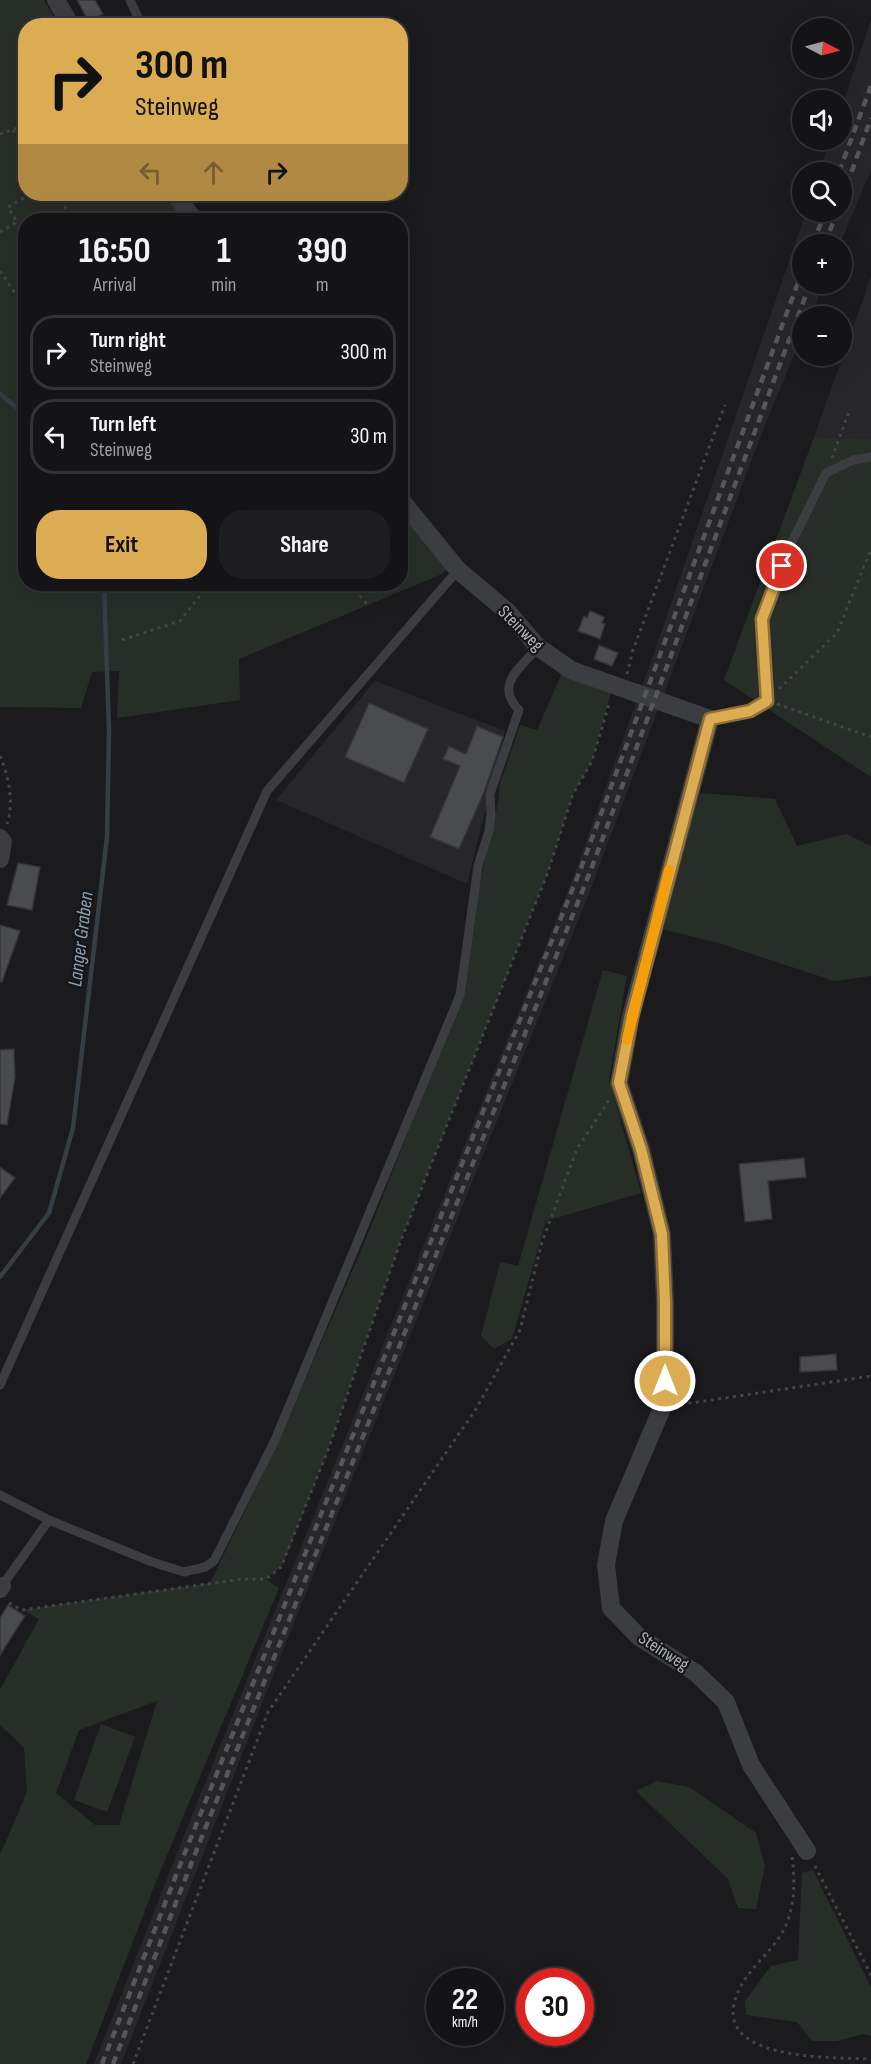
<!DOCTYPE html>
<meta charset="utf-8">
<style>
body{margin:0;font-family:"Sofia Sans Condensed",sans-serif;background:#1d1d1f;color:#f1f3f6;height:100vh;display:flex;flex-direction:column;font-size:22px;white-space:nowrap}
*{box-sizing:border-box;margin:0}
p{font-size:20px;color:#9d9ea1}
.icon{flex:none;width:33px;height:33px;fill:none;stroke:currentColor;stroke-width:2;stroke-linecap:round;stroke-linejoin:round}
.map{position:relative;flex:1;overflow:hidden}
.side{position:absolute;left:18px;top:213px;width:390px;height:378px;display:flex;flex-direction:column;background:#141416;border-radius:24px;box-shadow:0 6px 24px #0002,0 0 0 2px #333335}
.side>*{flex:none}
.hud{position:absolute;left:18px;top:18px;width:390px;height:183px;border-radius:24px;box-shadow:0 6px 24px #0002,0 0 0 2px #333335;background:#dcac53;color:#111;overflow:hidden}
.needle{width:39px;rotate:96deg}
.tools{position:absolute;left:792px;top:18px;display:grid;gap:12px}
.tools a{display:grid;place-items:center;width:60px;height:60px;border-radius:50%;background:#141416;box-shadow:0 6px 24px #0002,0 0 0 2px #333335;font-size:30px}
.speed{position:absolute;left:426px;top:1968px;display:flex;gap:12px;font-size:30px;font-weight:700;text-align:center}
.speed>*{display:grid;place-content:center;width:78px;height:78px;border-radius:50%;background:#141416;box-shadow:0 6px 24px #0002,0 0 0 2px #333335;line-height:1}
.speed small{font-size:15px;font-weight:400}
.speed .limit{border:9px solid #d22;background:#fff;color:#111}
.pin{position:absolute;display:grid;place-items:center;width:51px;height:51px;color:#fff;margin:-26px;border:3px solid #fff;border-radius:50%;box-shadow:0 2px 6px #0007}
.me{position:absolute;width:66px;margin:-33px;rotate:0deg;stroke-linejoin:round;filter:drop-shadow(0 0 4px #0008)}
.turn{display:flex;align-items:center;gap:21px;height:126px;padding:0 18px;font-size:27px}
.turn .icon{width:78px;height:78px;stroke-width:2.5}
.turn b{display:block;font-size:42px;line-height:51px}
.lanes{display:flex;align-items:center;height:57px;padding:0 18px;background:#0003;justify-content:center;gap:30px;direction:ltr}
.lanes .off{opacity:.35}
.eta{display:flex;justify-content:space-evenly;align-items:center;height:102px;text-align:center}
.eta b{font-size:36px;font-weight:700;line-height:42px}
.button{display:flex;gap:12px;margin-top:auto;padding:12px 18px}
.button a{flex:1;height:69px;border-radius:24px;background:#dcac53;color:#111;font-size:24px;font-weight:700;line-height:69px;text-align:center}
.button a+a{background:#1d1d1f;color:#f1f3f6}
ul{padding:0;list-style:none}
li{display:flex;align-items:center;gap:18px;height:75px;margin:0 12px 9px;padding:0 6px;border:3px solid #333335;border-radius:24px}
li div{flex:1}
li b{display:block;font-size:22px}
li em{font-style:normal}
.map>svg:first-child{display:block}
.built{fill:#27272a}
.green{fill:#272e28;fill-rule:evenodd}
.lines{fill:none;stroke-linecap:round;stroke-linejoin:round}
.stream{stroke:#363e44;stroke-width:4.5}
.building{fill:#4a4b4f;stroke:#353538;stroke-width:1.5}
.path{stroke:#424448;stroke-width:3;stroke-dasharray:3 4.5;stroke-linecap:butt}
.service{stroke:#3c3d41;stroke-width:9}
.minor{stroke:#3c3d41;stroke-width:18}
.rail{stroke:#56575c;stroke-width:4.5;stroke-dasharray:8 6;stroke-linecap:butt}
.route-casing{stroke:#8f7036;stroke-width:15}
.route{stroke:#dcac53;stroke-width:10}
.slow{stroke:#f59e0b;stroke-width:10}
.labels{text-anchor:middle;stroke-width:4.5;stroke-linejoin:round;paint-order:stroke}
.street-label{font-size:18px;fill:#afb3ba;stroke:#161618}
.water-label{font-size:20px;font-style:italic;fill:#8ba0b1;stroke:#161618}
</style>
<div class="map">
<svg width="871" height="2064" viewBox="0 0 871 2064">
<rect width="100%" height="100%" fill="#1b1b1d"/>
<g class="built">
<polygon points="871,20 871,170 840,244 802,244 802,284 824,284 810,316 802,316 802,336 763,430 590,891 281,1655 121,2064 94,2064 192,1815 571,883 654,653 806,212 842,212 842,172 819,172 830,140 842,140 842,106"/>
<polygon points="871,277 871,439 814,437"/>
<polygon points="375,681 505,731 467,884 276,800"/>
</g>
<g class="green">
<polygon points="0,0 44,0 59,25 26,26 26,194 168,194 186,220 26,220 26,584 400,584 401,510 447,569 442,574 239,659 240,700 117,718 119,671 92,672 81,708 0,707"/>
<polygon points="814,437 871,439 871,777 724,680"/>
<path d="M565,666L613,684L592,761L573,794L548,872L401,1240L328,1450L287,1554L281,1567L266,1579L279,1588L155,1884L86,2064H0V1855L27,1792L24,1748L0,1725V1690L39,1619L22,1610L210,1583L279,1441L366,1239L462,995L476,899L498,803L500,783L520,725L537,730ZM157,1701L119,1825H95L56,1793L79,1730Z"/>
<polygon points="700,793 775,799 797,846 846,834 871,846 871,976 834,981 722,944 662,929"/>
<polygon points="603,970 627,976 609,1079 641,1193 546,1221 512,1339 494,1349 481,1336 500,1262 518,1266"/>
<polygon points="101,1724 135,1737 107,1812 74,1800"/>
<polygon points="657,1781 689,1787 756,1833 765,1866 756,1909 738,1908 728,1879 636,1791"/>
<polygon points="813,1870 871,1987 871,2036 863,2034 837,2041 812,2041 797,2022 746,2015 745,2001 771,1966 798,1960 802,1873"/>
</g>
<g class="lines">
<g class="stream">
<polyline points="0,394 26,415"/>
<polyline points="0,1277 49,1213 73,1128 107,837 109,731 104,584"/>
</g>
</g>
<g class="building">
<polygon points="77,0 95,0 103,14 89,22"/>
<polygon points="590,611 604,617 602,623 605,624 600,639 578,631 584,616 587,618"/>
<polygon points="599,645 618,653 612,666 594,659"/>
<polygon points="369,703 428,729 404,783 345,757"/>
<polygon points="477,726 503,737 484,792 459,849 430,837 460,766 443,759 449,746 466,754"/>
<polygon points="18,863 40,867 32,910 7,905"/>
<polygon points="0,925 20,931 2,982 0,981"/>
<polygon points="14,1049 15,1077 7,1125 0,1124 0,1050"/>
<polygon points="804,1158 806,1177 768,1181 772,1219 745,1222 739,1164"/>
<polygon points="0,1167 15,1178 0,1198"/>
<polygon points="836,1354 837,1370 800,1372 800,1357"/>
<polygon points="8,1605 25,1616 0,1655 0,1618"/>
</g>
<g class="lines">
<g class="path">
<polyline points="13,130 26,149"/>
<polyline points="0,134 26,125"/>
<polyline points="56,194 74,220"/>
<polyline points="0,232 17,222 8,207 30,194"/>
<polyline points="0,271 26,309"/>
<polyline points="832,458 850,409"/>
<polyline points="350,584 367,604"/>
<polyline points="122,640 180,621 209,584"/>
<polyline points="627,674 633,650 725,405"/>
<polyline points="779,689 837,633 871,549"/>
<polyline points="777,704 871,737"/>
<path d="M0,756C9,776 14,804 7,824"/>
<polyline points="681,1402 692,1403 871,1376"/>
<polyline points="9,1603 22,1610 243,1579 266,1579 281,1567 328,1450 401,1240 548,872 573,794 592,761 610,701"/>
<path d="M792,1857C795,1880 795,1904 786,1925C776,1949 751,1965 740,1988C702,2062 831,2057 871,2059"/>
<polyline points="815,1866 871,1975"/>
<polyline points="133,2064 268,1712 476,1409 520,1330 542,1242 577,1149 609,1100"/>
</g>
<g class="service">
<polyline points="130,0 142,26"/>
<polyline points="710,719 751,711 767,701 762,619 789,548 826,473 853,460 871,457"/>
<polyline points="0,1385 267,791 458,570"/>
<path d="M0,1495L49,1520L152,1562L184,1572L205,1567L214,1561L275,1440L460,995L478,866L489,831L491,814L490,794L519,710C493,684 523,666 538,647"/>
<polyline points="2,1586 49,1520"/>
</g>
<g class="minor">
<polyline points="56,0 71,26"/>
<polyline points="175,194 194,220"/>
<polyline points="400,499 458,570 508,612 538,647 571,670 710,719 631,1016 619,1083 641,1149 662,1234 665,1302 665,1401 614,1521 606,1565 611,1608 639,1637 696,1673 726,1702 751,1765 807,1851"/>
<polyline points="0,838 3,842 0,859"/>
<polyline points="0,1589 2,1586"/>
</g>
<g class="rail">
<polyline points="839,172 871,86"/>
<polyline points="842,198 871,118"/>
<polyline points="813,244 825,212"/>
<polyline points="825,244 837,212"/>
<polyline points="102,2064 184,1855 581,868 802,272"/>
<polyline points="113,2064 193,1859 590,872 810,284"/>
</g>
</g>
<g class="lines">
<defs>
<polyline id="route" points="665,1381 665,1302 662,1234 641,1149 619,1083 632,1016 710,719 750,711 767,701 762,619 782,566"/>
</defs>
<use href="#route" class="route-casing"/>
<use href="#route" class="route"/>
<polyline class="slow" points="627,1040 669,870"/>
</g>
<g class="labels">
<g class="street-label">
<text transform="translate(521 628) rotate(45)" y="6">Steinweg</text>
<text transform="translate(664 1651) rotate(33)" y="6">Steinweg</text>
</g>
<g class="water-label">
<text transform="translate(80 939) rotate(-83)" y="7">Langer Graben</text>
</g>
</g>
</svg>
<div class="tools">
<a><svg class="needle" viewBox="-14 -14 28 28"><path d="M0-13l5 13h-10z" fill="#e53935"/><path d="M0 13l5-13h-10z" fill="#9d9ea1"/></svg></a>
<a><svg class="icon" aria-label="sound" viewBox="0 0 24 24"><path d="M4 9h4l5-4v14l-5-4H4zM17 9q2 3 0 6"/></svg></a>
<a><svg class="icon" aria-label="search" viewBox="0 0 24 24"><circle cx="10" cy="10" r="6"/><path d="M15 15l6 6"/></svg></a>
<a>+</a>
<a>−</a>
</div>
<div class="speed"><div>22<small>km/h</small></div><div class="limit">30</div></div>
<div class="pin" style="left:782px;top:566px;background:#d93025"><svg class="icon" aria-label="arrive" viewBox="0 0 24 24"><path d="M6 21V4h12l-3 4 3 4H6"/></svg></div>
<svg class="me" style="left:665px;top:1381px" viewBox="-20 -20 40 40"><circle r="17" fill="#dcac53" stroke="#fff" stroke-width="3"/><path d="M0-11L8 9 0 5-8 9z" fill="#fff"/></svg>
<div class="hud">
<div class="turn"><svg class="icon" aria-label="right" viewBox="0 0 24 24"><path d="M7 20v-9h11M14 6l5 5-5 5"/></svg><div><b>300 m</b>Steinweg</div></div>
<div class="lanes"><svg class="icon off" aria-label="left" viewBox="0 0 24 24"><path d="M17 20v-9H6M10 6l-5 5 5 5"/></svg><svg class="icon off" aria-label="ahead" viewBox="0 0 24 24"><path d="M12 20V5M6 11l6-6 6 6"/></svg><svg class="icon" aria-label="right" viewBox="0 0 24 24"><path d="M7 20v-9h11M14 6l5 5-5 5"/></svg></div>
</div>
<section class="side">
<div class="eta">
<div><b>16:50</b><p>Arrival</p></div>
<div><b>1</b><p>min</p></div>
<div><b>390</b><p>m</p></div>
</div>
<ul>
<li><svg class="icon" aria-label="right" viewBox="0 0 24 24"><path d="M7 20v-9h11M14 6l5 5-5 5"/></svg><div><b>Turn right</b><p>Steinweg</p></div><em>300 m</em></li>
<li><svg class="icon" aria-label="left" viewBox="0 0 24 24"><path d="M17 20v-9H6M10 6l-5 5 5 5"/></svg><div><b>Turn left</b><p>Steinweg</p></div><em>30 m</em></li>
</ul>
<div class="button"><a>Exit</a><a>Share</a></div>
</section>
</div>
